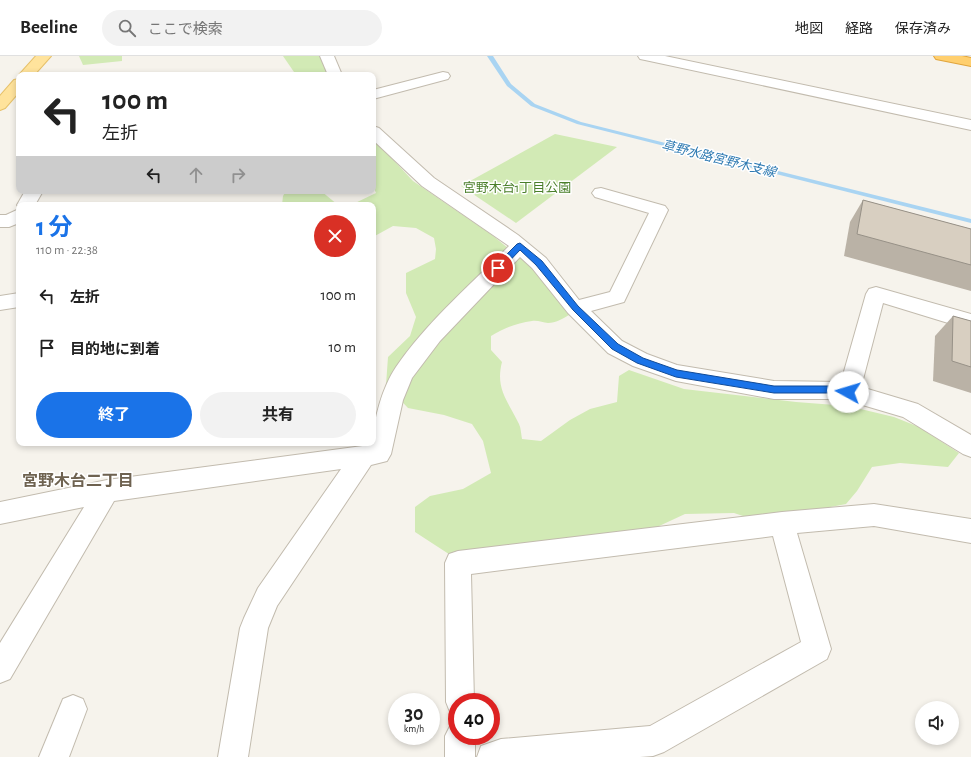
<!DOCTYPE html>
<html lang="ja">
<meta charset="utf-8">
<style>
body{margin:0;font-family:"Alegreya Sans","Noto Sans JP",sans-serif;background:#f2f2f2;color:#222;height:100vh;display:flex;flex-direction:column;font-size:15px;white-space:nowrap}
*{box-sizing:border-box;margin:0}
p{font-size:13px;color:#767676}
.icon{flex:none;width:22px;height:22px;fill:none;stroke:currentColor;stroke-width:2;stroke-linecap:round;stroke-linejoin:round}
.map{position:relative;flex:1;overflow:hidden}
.details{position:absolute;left:16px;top:146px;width:360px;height:244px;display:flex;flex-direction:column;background:#fff;border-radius:8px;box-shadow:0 2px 6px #0003}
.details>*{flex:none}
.banner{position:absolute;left:16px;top:16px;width:360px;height:122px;border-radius:8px;box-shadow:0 2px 6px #0003;background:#fff;color:#222;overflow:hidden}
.controls{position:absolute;left:915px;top:645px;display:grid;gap:8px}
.controls a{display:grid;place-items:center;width:44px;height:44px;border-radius:50%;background:#fff;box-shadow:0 2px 6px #0003;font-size:20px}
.speed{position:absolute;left:388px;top:637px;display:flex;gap:8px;font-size:20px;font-weight:700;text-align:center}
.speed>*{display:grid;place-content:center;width:52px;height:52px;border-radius:50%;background:#fff;box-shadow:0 2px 6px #0003;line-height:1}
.speed small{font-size:10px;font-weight:400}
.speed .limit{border:6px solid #d22;background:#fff;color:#111}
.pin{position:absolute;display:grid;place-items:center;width:34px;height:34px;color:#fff;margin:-17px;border:2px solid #fff;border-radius:50%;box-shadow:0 1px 4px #0007}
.me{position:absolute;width:44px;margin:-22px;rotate:276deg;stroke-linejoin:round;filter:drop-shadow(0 0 3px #0008)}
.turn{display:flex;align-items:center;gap:14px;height:84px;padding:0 20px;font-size:18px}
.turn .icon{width:52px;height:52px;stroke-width:2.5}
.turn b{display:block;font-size:28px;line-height:34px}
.lanes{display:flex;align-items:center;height:38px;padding:0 20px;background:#0003;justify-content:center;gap:20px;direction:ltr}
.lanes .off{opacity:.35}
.round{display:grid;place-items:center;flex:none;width:42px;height:42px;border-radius:21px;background:#f2f2f2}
.headline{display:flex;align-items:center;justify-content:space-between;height:68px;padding:0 20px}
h1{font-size:24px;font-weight:700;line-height:30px;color:#1a73e8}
.button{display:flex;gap:8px;margin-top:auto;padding:8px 20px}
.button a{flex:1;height:46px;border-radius:24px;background:#1a73e8;color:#fff;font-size:16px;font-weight:700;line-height:46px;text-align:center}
.button a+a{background:#f2f2f2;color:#222}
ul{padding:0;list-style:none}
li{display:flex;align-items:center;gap:12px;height:52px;padding:0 20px}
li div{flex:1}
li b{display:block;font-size:15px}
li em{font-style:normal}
header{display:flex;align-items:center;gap:24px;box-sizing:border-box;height:56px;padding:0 20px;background:#fff;border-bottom:1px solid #e0e0e0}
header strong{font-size:19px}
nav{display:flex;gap:22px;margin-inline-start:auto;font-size:14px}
.search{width:280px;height:36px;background:#f2f2f2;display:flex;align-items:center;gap:10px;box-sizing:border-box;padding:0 14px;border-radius:22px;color:#767676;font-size:15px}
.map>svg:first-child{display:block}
.green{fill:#d2eab5}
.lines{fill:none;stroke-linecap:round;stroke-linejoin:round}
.stream{fill:#a9d4f2;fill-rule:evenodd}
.minor-casing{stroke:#c2bbae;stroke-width:2}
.major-casing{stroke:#e6c16a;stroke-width:2}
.highway-casing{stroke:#e0a43c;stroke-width:2}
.minor{fill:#fff;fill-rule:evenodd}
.major{fill:#ffe39c;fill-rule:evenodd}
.highway{fill:#ffcf6e;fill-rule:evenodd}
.wall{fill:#bab2a6}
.building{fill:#d8cfc1;stroke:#979187}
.route{fill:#1a73e8;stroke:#114b97}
.labels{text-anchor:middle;stroke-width:3;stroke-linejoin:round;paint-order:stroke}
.far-water-label{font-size:13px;font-style:italic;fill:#2e7ab2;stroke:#fff}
.far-park-label{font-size:13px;fill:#4a7f2a;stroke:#fff}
.neighbourhood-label{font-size:16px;font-weight:bold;fill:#6e6250;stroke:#fff}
</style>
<header>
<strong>Beeline</strong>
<div class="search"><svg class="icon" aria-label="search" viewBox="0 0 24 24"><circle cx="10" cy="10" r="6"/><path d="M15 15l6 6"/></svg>ここで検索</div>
<nav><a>地図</a><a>経路</a><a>保存済み</a></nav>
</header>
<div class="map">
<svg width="971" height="701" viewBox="0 0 971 701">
<rect width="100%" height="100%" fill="#f6f3ec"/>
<g class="green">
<polygon points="79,0 122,0 122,5 83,9"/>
<polygon points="283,0 322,0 331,19 294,19 294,16"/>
<polygon points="555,78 617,91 516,167 461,130"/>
<path d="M373,82L413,125L492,179L531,211L569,248V259C562,263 556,267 548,267C543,267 538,264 532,265C517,267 504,272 491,280V294L502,306C495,333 508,345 519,368C521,372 521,378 522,383L541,385L570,364L590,353L617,346L619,320L629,314L684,333L796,346L848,350L894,361L919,371L959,397L948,411L900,407L872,411L857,435L846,448L758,465L734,457L685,458L657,471L587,490L534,511H483L458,504L415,476V451L430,440L463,433L491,417L483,385L472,368L444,359L408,352L386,329L388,301L410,280L416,261L406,237V217L435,203L436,193L434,182L416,172L393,170L373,181V149H351L376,137L373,130Z"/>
<polygon points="286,135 321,135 338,149 282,149 283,140"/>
</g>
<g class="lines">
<polygon class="stream" points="487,0 493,0 511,28 535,48 581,66 971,163 971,167 577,68 531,50 507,30"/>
<defs>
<g id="minor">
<polygon points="320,0 334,0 342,19 328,19"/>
<polygon points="638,0 665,0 971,64 971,74 645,4 640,3"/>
<polygon points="443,16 448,17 450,20 448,23 373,43 373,34"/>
<path d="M373,70L379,72L434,122L518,179L546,202L579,244L610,236L649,157L595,141L592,137L595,133L601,132L665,150L668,154L624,246L591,255L622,285L647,298L677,309L774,325L841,326L866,238L869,233L876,231L971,258V274L883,247L861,331L918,348L971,379V401L963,398L903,361L849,345L833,343H774L676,325L633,310L608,297L568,257L532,212L520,201L440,285L412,322L403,344L391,398L387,405L371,409L277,550L268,572L248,701H218L240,572L244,562L258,532L341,413L114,445L10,623L0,627V587L84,451L0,468V446L107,424L370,389V387H373C373,364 383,330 396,311C427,266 470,229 509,190L422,130L373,84Z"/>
<polygon points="25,135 43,135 35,149 19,149 19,152 17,149"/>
<polygon points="19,153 19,167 9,171 0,171 0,159 6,159"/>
<polygon points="19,237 19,251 0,254 0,240"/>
<polygon points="874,448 971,463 971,487 874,470 797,477 831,593 827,603 664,696 653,700 640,701 477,701 481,690 501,683 650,670 801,586 773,480 471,518 474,646 457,646 457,659 450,656 446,646 445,507 449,498 458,495 782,456"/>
<polygon points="73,639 83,643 87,653 69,701 39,701 63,643"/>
<polygon points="457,666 457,680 475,680 475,701 445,701 445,680 450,670"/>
</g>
<g id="major">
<polygon points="36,0 51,0 34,19 19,19"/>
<polygon points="19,23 19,36 5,52 0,54 0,40 14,24"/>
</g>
<polygon id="highway" points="934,0 962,0 971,2 971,10 936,3"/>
</defs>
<use href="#minor" class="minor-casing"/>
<use href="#major" class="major-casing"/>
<use href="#highway" class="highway-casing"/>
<use href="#minor" class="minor"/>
<use href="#major" class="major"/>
<use href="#highway" class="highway"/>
</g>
<g class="wall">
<polygon points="863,144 971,173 971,235 844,200 850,166"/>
<polygon points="953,260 971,265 971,337 933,325 935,280"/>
</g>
<g class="building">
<polygon points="863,144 971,173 971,209 857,178"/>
<polygon points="953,260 971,265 971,311 952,305"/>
</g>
<polygon class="route" points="520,187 542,205 578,250 618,288 643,302 677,314 774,330 834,330 848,332 853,336 848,339 834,337 774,337 676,321 637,307 612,293 573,254 536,209 520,194 501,214 495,214 495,210 517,188"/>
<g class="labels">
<g class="far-water-label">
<text transform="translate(719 102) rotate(14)" y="5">草野水路宮野木支線</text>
</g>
<g class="far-park-label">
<text x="517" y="136">宮野木台1丁目公園</text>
</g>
<g class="neighbourhood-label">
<text x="78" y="430">宮野木台二丁目</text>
</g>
</g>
</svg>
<div class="controls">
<a><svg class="icon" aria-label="sound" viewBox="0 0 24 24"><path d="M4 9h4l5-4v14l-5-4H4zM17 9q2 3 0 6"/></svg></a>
</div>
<div class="speed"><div>30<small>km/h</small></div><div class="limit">40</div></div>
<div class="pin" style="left:498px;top:212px;background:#d93025"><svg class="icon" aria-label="arrive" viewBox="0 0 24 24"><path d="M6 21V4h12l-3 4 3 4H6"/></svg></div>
<svg class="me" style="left:848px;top:336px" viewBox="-20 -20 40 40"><circle r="19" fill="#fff"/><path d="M0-13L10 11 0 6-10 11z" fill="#1a73e8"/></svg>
<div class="banner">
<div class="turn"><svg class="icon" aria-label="left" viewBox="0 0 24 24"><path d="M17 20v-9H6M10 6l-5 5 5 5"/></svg><div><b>100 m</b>左折</div></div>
<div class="lanes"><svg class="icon" aria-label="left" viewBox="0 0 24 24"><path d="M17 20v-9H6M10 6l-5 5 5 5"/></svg><svg class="icon off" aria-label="ahead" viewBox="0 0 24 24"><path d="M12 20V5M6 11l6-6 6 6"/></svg><svg class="icon off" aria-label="right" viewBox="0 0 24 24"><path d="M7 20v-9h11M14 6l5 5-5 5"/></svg></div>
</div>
<section class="details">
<div class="headline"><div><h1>1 分</h1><p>110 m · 22:38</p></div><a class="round" style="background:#d93025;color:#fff"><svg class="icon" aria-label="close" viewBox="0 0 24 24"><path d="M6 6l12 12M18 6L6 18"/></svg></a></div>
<ul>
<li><svg class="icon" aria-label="left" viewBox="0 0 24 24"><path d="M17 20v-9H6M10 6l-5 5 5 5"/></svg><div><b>左折</b></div><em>100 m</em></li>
<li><svg class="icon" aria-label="arrive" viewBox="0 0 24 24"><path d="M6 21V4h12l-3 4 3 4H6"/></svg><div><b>目的地に到着</b></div><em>10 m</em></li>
</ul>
<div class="button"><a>終了</a><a>共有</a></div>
</section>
</div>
